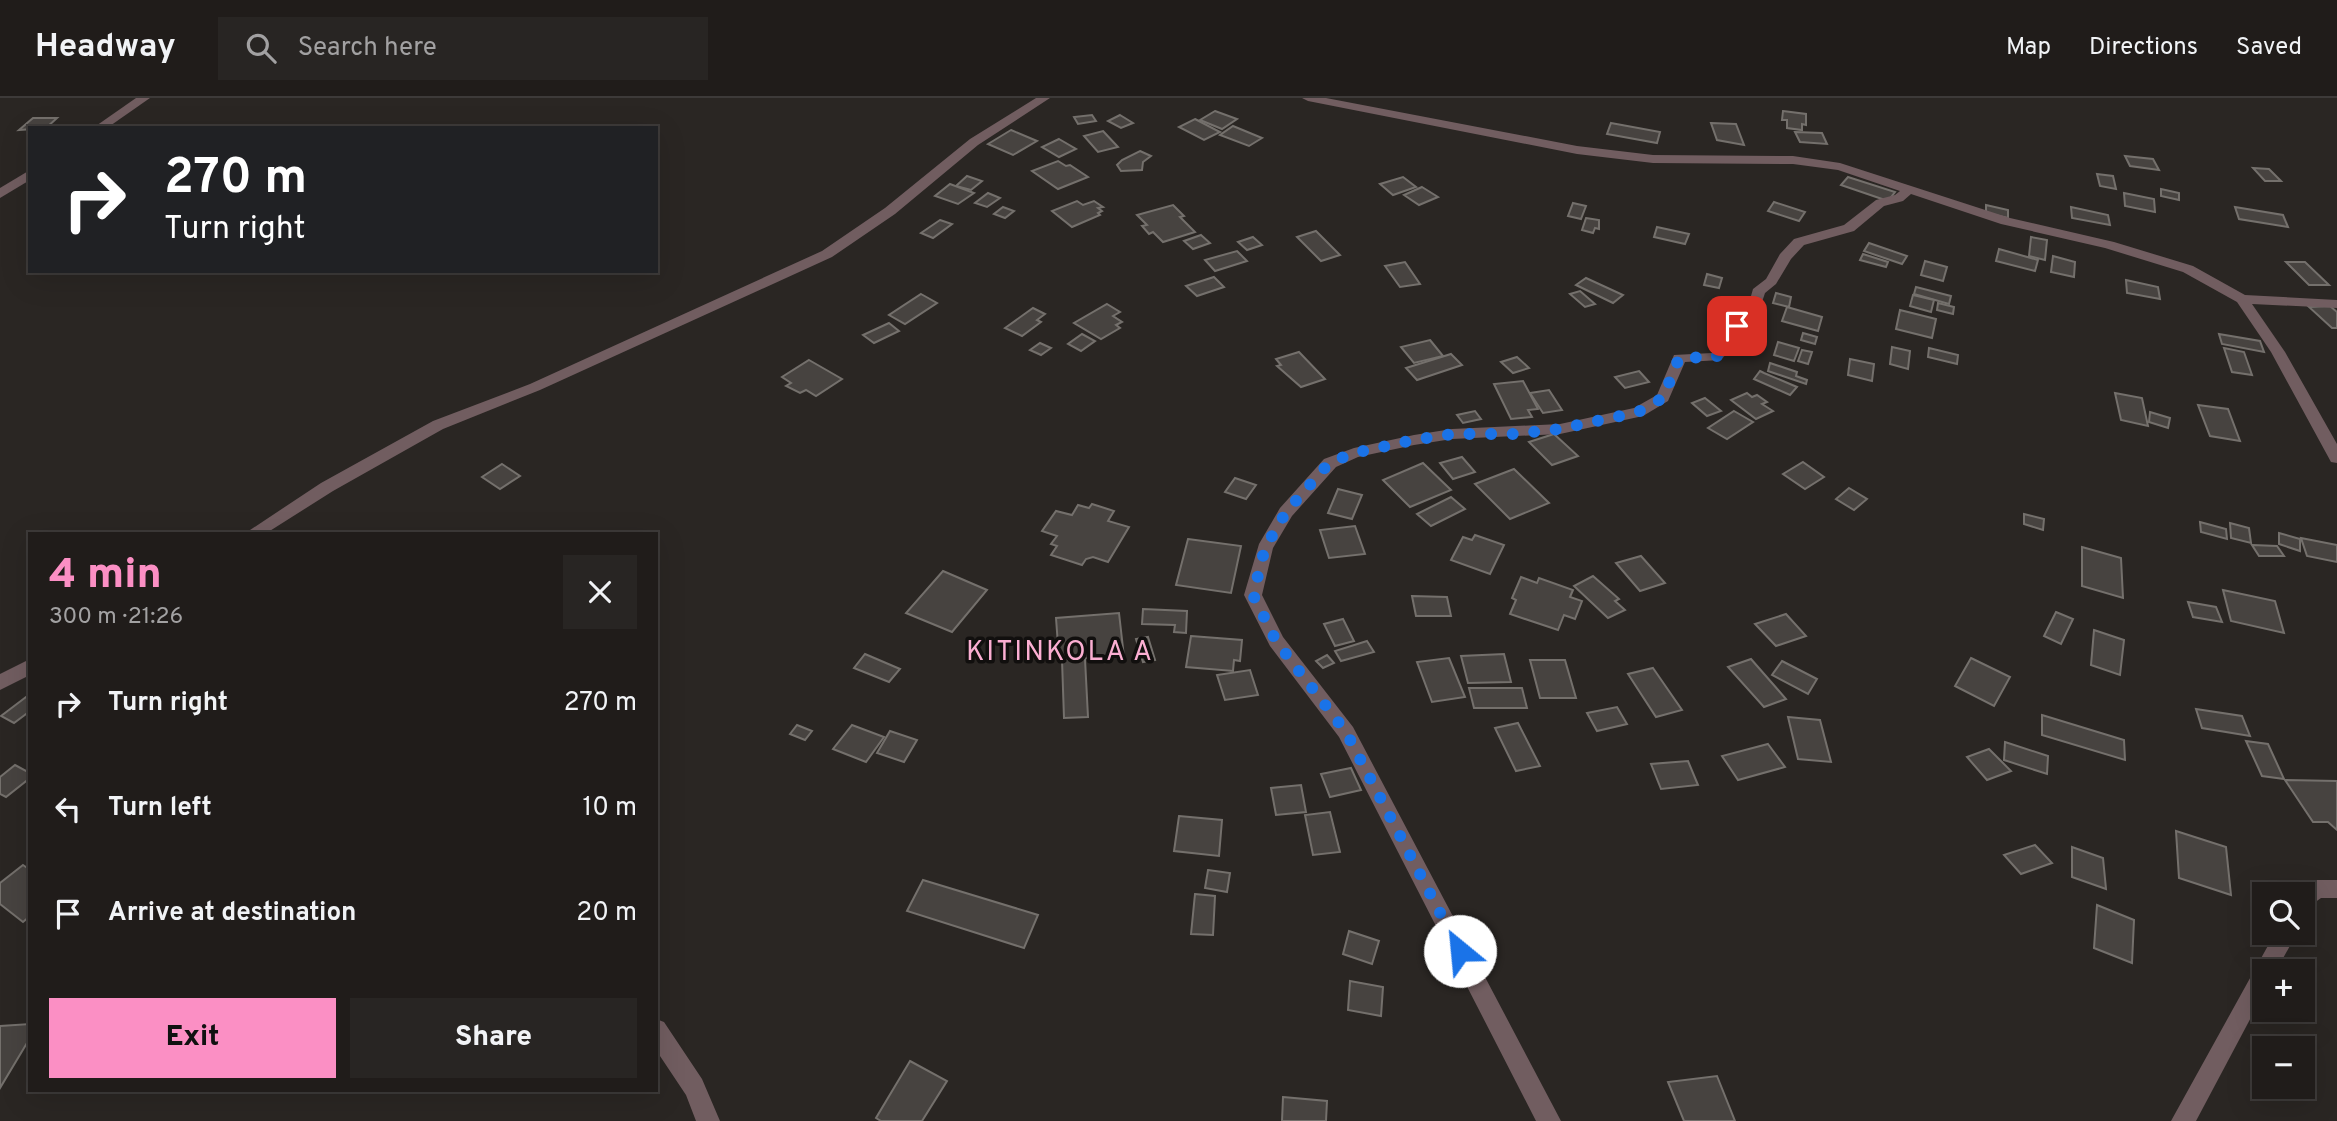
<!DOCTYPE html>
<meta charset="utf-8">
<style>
body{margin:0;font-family:Overpass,sans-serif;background:#282523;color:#f1f3f6;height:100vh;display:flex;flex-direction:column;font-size:26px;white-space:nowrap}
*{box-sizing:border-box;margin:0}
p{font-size:23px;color:#a2a1a2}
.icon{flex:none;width:38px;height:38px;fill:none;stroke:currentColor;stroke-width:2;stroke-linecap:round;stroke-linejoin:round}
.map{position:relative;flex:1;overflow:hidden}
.panel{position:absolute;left:28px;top:434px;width:630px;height:560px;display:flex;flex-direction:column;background:#201c1a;border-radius:0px;box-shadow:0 7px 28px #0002,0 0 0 2px #3d3a39}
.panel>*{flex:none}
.banner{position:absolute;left:28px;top:28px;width:630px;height:147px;border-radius:0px;box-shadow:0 7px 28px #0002,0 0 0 2px #3d3a39;background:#202124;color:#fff;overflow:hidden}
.controls{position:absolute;left:2252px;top:784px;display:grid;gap:14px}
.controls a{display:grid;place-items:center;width:63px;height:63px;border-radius:0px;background:#201c1a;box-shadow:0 7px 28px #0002,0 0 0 2px #3d3a39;font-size:35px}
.pin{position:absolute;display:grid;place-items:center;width:60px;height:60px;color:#fff;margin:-30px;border-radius:14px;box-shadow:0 4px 10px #0006}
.me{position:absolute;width:77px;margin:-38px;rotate:332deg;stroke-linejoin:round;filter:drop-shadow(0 0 5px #0008)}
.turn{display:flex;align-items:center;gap:24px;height:147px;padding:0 21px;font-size:32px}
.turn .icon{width:91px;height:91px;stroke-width:2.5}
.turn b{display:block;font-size:49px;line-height:60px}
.round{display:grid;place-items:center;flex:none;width:74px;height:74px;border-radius:0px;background:#282523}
.head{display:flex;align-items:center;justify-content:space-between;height:119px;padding:0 21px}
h1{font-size:42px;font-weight:800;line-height:52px;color:#fb8fc4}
.cta{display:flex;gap:14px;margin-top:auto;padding:14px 21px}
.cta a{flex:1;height:80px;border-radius:0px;background:#fb8fc4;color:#111;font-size:28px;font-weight:800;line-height:80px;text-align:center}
.cta a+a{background:#282523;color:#f1f3f6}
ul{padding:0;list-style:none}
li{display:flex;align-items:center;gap:21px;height:105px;padding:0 21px}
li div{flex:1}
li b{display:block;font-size:26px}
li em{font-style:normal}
header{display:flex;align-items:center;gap:42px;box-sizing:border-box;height:98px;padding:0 35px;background:#201c1a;border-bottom:2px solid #3d3a39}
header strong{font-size:33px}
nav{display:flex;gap:38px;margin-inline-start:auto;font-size:24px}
.search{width:490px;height:63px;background:#282523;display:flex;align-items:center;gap:18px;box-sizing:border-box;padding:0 24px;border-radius:0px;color:#a2a1a2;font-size:26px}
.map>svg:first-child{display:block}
.building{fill:#474340;stroke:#74706c;stroke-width:2}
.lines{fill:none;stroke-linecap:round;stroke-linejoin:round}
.minor{fill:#715d60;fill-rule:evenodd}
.route{stroke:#1a73e8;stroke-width:12;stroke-dasharray:0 21.6}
.labels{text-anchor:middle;stroke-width:7;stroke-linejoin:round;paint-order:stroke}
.quarter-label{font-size:28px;letter-spacing:2px;fill:#fbaed2;stroke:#110f0e}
</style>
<header>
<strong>Headway</strong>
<div class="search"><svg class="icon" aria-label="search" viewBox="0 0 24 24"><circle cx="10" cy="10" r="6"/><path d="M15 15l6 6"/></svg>Search here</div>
<nav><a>Map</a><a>Directions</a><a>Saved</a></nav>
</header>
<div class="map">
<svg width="2337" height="1023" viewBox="0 0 2337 1023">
<rect width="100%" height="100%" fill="#2a2623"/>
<g class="building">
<polygon points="1215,13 1237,21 1222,31 1200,22"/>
<polygon points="1783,13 1806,16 1806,27 1802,26 1802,32 1787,30 1787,22 1782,22"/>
<polygon points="1092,17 1096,23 1078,26 1074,19"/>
<polygon points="1120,17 1133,25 1121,30 1108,23"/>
<polygon points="33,20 57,20 46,30 19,32"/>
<polygon points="1195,21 1220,34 1204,42 1179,29"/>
<polygon points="1611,25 1660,34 1657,45 1607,36"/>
<polygon points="1711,25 1736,26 1744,47 1717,42"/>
<polygon points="1233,28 1262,40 1249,48 1220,37"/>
<polygon points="1011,32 1037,43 1013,57 988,46"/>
<polygon points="1103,33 1118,49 1098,54 1084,38"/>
<polygon points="1795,34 1822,35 1827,46 1800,44"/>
<polygon points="1059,41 1076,51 1059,59 1042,49"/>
<polygon points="1140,53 1151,58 1143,64 1142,72 1121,73 1117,67 1122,62"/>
<polygon points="2125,58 2153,61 2159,72 2130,68"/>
<polygon points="1058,63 1066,68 1070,67 1088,79 1058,91 1032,73"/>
<polygon points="2253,70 2269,71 2281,83 2265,83"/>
<polygon points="2097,76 2113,78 2116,91 2100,88"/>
<polygon points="967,78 982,83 971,92 956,88"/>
<polygon points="1403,79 1416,89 1393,97 1380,86"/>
<polygon points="1848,79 1895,94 1888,103 1841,87"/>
<polygon points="950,86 974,95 958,106 935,98"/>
<polygon points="1422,89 1438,99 1419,107 1404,97"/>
<polygon points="2161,91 2179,95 2179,102 2161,98"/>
<polygon points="988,95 1000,100 987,109 975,105"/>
<polygon points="2124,95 2154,101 2155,114 2125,108"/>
<polygon points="1077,103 1083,107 1094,103 1103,109 1098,110 1102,113 1098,115 1100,117 1072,129 1052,113"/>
<polygon points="1774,104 1805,114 1799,123 1768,113"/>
<polygon points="1573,105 1586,108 1581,121 1568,118"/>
<polygon points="1173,107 1184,118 1180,119 1195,134 1163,144 1153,134 1149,136 1142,128 1147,127 1137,117"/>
<polygon points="1986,107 2008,112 2008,120 1986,115"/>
<polygon points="1003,109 1014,113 1005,120 994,116"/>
<polygon points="2071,109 2108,117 2110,127 2072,120"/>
<polygon points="2235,109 2283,117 2288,129 2239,121"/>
<polygon points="1586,120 1599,122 1599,131 1595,130 1593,135 1582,132"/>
<polygon points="940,122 952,126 933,140 921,135"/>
<polygon points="1657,129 1689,136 1685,146 1654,139"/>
<polygon points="1316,133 1340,157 1321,163 1297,139"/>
<polygon points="1201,137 1210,145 1193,151 1184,143"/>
<polygon points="1253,139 1262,147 1247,152 1238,144"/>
<polygon points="2031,139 2047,142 2045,162 2029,158"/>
<polygon points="1869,145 1907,158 1902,166 1864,153"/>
<polygon points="1999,151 2038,162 2035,173 1996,163"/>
<polygon points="1237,153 1247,163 1215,173 1205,162"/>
<polygon points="1863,156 1888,164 1886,169 1860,162"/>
<polygon points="2053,158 2075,164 2074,179 2051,174"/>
<polygon points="1925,163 1947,169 1943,183 1921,177"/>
<polygon points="1405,164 1420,186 1400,189 1385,168"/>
<polygon points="2286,164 2305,164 2329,187 2309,187"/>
<polygon points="1707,176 1722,180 1719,190 1704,187"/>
<polygon points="1214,179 1224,189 1197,198 1186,188"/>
<polygon points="1586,180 1623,197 1613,205 1576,187"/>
<polygon points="2126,182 2158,189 2160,201 2127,195"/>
<polygon points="1916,189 1951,198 1949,206 1914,196"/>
<polygon points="1580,193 1595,206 1585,209 1570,196"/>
<polygon points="1776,195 1791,199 1789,209 1773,205"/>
<polygon points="921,196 937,205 905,226 889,217"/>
<polygon points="1913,197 1934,202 1931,214 1910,208"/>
<polygon points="1938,205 1954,209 1953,216 1937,212"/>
<polygon points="1107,206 1120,214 1113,218 1122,224 1116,227 1120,230 1101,241 1074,225"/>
<polygon points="2330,208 2337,214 2337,230 2332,230 2309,209"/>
<polygon points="1787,209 1822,219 1818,233 1782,223"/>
<polygon points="1033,210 1045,216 1037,222 1041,224 1022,238 1005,230"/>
<polygon points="1900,212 1936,221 1932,240 1896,231"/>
<polygon points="889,225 899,233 874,245 863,237"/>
<polygon points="1803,235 1817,239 1815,246 1801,242"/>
<polygon points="1082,236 1095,243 1081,253 1068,246"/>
<polygon points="2219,236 2260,243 2264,254 2222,246"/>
<polygon points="1430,242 1443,258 1414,265 1401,249"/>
<polygon points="1778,244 1799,250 1794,263 1774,257"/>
<polygon points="1040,245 1051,250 1041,257 1030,252"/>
<polygon points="1892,249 1910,253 1908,271 1890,266"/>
<polygon points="1929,250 1958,257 1957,266 1928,259"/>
<polygon points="2224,250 2244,254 2252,277 2232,274"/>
<polygon points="1802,252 1812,254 1808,266 1798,263"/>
<polygon points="1299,254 1325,281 1301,289 1277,268 1281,267 1276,261"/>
<polygon points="1451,256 1462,267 1417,282 1406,270"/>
<polygon points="1517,259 1529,270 1513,275 1501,264"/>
<polygon points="1850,261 1874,266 1872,283 1848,277"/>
<polygon points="809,262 842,281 816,298 806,292 800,295 786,288 791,285 782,279"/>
<polygon points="1770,265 1797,274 1796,278 1807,282 1806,286 1768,273"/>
<polygon points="1639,273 1649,284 1625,290 1615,279"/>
<polygon points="1760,273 1764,275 1797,289 1790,297 1754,281"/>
<polygon points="1523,283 1538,311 1528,312 1532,319 1511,321 1494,286"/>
<polygon points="1549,292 1562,312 1543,315 1530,295"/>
<polygon points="1747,295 1752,299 1757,297 1767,304 1762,306 1773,313 1756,321 1731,302"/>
<polygon points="2115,295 2142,300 2148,328 2121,322"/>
<polygon points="1705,300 1721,313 1707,318 1692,305"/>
<polygon points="2198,307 2228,311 2240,343 2210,338"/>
<polygon points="1475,313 1481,321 1463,325 1457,317"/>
<polygon points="1734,313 1753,324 1727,341 1708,330"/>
<polygon points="2150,314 2170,320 2168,330 2149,324"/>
<polygon points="1554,336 1578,358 1552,367 1529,344"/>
<polygon points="1462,359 1475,374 1453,381 1440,365"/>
<polygon points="1803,364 1824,379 1805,391 1783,376"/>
<polygon points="1423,365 1451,392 1410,409 1383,382"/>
<polygon points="502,366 520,378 500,391 482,379"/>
<polygon points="1514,371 1549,405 1510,421 1475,386"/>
<polygon points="1235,380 1256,387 1246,401 1225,394"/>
<polygon points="1849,390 1867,401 1854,412 1836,401"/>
<polygon points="1338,391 1362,397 1352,421 1328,415"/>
<polygon points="1451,399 1465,411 1431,428 1417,416"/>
<polygon points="1092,406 1114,413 1108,423 1129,429 1108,464 1093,459 1086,461 1082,467 1051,457 1057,448 1051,446 1057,438 1042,433 1056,413 1072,417 1078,407 1089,410"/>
<polygon points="2024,416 2044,421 2043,432 2024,426"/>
<polygon points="2200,424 2226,431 2227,441 2201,434"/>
<polygon points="2230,425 2249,430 2251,445 2231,440"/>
<polygon points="1355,428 1365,456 1329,460 1320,432"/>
<polygon points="2279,435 2300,441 2300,453 2279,446"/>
<polygon points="1475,437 1504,447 1490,476 1451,462 1463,439 1472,442"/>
<polygon points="2301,440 2337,447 2337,464 2307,458"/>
<polygon points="1188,441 1241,448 1231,495 1176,487"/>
<polygon points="2252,447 2277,448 2284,458 2259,458"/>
<polygon points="2082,449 2121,460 2123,500 2082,488"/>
<polygon points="1641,458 1665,485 1640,493 1616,465"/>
<polygon points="943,473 987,492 952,534 906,515"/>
<polygon points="1593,478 1619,501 1615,503 1625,512 1608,520 1574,488"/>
<polygon points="1521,479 1537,485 1539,480 1573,492 1570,499 1582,503 1575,521 1564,517 1558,532 1510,516 1516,502 1512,500"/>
<polygon points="2223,492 2275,503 2284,535 2231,523"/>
<polygon points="1412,498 1447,499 1451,518 1416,518"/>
<polygon points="2188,504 2216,509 2222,524 2193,519"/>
<polygon points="1143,511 1187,513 1186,535 1174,534 1175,527 1142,526"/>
<polygon points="2056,514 2073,521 2061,546 2044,538"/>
<polygon points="1119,515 1124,559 1059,561 1056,520"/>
<polygon points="1786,516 1806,538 1776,548 1755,526"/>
<polygon points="1343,521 1354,543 1335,548 1324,526"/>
<polygon points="2094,532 2124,542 2120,577 2091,567"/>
<polygon points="1191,538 1242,542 1240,563 1234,562 1233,573 1186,569"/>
<polygon points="1148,539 1155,562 1143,564 1136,541"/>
<polygon points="1367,543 1374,554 1341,563 1335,553"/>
<polygon points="865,556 900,571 889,584 854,570"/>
<polygon points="1504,556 1511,584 1468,585 1461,558"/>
<polygon points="1327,557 1334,565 1323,570 1316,563"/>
<polygon points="1449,560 1465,599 1432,604 1417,564"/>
<polygon points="1971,560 2010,579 1994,608 1955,588"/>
<polygon points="1085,561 1088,619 1064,620 1062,562"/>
<polygon points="1751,561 1786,601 1764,609 1728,569"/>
<polygon points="1530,562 1565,562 1576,600 1540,600"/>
<polygon points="1782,563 1817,581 1808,596 1772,577"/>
<polygon points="1653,570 1682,612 1656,619 1628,576"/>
<polygon points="1250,572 1258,597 1225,602 1217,577"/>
<polygon points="1469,590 1522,590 1527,610 1474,610"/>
<polygon points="30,596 30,613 14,625 1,618"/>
<polygon points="1617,609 1627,626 1597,633 1587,615"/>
<polygon points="2196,611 2242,618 2250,638 2202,630"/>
<polygon points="2042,617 2124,642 2125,662 2042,637"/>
<polygon points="1788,619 1820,622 1831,664 1798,661"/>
<polygon points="1518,625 1540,668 1516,673 1495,630"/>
<polygon points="797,627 812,633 805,642 790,636"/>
<polygon points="852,627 884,639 866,664 833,651"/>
<polygon points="890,633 917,642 904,664 877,655"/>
<polygon points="2246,643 2268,646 2284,681 2262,678"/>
<polygon points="2005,644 2048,658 2047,676 2004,662"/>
<polygon points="1768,646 1785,669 1738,682 1722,658"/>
<polygon points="1989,651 2011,673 1987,682 1967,659"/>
<polygon points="1688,663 1698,687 1661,691 1651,666"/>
<polygon points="15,667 30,675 30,680 6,699 0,696 0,679"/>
<polygon points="1351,670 1361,692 1330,699 1321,676"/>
<polygon points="2285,682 2337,683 2337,732 2328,724 2313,724"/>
<polygon points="1301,687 1306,714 1276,717 1271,690"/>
<polygon points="1330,714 1340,754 1313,757 1305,717"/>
<polygon points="1179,718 1222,722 1219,758 1174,753"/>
<polygon points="2176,733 2226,749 2231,797 2179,780"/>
<polygon points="2035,747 2052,765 2021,776 2004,757"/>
<polygon points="2072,749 2103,760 2106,791 2072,779"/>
<polygon points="23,767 30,772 30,818 23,824 0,806 0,785"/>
<polygon points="1208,772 1230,775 1227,794 1205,790"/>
<polygon points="923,782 1038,817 1024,850 907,813"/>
<polygon points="1195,796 1215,798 1213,837 1191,836"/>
<polygon points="2097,807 2134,822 2132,865 2094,850"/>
<polygon points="1349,833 1379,843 1372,866 1343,856"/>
<polygon points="1350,883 1383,889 1381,918 1348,912"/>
<polygon points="30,926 30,940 0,990 0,928"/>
<polygon points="910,963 947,983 922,1023 881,1023 876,1020"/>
<polygon points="1717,978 1735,1023 1684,1023 1668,984"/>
<polygon points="1283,999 1327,1003 1326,1023 1282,1023"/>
</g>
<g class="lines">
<g class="minor">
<polygon points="136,0 150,0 107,30 93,30"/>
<polygon points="1036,0 1050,0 978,47 895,116 832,159 540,292 443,331 333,393 265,436 244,436 321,385 433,323 530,286 822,153 885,110 970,41"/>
<polygon points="1302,0 1326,0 1577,48 1653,57 1793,58 1840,65 2010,120 2114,144 2193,168 2245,197 2337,202 2337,210 2252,206 2285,254 2337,346 2337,365 2331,364 2271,254 2237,204 2183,174 2105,150 2001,126 1911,96 1903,103 1884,108 1854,133 1804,147 1791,161 1776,186 1765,195 1760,210 1747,218 1739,241 1721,262 1685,264 1668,303 1643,318 1560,336 1452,341 1414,347 1358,359 1336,369 1292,418 1273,450 1262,497 1283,539 1353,629 1561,1023 1536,1023 1339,639 1270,548 1244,497 1259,446 1280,410 1324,361 1354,350 1414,337 1452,331 1560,326 1634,310 1657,297 1674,257 1712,255 1725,240 1736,213 1749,205 1753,191 1766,181 1780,156 1794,141 1844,127 1876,102 1895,97 1900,93 1838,72 1793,66 1653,65 1577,56 1308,3"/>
<polygon points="30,72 30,82 0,100 0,90"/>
<polygon points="30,561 30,577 0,592 0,576"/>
<polygon points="2317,782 2337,782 2337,800 2321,800 2303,813 2303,796 2297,796"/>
<polygon points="2275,835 2297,835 2276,873 2264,873 2264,895 2196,1023 2171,1023"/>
<polygon points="656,921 664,924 702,981 720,1023 696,1023 686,997 656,952"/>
</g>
</g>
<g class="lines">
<polyline class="route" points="1460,853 1346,634 1276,543 1253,497 1265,450 1286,414 1329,365 1354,355 1414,342 1452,336 1515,336 1560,331 1638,314 1663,300 1679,260 1716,259 1732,240 1737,228"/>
</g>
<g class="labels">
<g class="quarter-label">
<text x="1060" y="562">KITINKOLA A</text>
</g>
</g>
</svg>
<div class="controls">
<a><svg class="icon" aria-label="search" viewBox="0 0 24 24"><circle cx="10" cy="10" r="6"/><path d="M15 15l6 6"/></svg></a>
<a>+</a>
<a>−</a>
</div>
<div class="pin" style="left:1737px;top:228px;background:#d93025"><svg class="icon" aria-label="arrive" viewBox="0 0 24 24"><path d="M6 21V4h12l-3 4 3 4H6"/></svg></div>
<svg class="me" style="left:1460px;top:853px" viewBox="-20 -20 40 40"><circle r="19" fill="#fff"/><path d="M0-13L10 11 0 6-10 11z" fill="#1a73e8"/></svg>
<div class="banner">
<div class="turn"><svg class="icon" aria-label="right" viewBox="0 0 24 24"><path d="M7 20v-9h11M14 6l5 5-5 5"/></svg><div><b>270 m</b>Turn right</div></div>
</div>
<section class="panel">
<div class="head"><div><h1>4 min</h1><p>300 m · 21:26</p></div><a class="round"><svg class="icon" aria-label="close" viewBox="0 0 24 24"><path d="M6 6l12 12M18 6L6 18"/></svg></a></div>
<ul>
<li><svg class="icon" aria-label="right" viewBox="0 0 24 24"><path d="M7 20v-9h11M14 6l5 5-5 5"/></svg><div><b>Turn right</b></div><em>270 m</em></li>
<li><svg class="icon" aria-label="left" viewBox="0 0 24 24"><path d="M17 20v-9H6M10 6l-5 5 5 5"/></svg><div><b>Turn left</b></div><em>10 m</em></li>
<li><svg class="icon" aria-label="arrive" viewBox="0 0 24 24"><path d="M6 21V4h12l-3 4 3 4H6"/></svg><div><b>Arrive at destination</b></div><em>20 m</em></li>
</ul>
<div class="cta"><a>Exit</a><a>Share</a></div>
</section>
</div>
